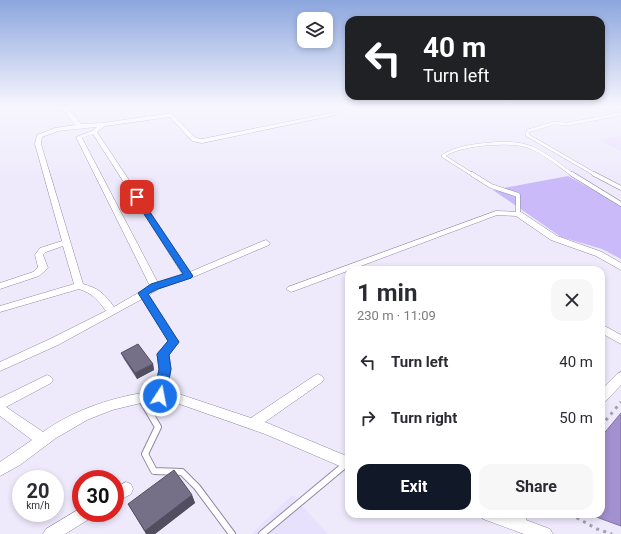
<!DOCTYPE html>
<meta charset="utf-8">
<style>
body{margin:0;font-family:Roboto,sans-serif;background:#f7f7f7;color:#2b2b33;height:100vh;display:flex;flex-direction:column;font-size:15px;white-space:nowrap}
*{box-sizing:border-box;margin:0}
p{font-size:13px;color:#7c7c81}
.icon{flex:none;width:22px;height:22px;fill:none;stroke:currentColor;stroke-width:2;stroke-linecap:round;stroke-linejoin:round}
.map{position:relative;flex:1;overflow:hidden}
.drawer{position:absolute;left:345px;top:266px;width:260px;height:252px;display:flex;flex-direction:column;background:#fff;border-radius:12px;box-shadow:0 2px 6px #0003}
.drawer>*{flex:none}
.banner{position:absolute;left:345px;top:16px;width:260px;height:84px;border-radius:12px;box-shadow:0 2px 6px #0003;background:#202124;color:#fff;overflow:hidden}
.tools{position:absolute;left:297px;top:12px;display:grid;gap:8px}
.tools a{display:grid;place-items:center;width:36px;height:36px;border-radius:8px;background:#fff;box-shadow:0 2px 6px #0003;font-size:20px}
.speed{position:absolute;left:12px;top:470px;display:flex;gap:8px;font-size:20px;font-weight:700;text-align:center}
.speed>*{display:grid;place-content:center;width:52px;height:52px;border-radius:50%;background:#fff;box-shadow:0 2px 6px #0003;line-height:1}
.speed small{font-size:10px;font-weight:400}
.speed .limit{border:6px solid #d22;background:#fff;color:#111}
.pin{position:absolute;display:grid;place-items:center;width:34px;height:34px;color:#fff;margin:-17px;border-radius:8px;box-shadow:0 2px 6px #0006}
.me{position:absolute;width:44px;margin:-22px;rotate:11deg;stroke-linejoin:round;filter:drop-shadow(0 0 3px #0008)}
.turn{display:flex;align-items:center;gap:14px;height:84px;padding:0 12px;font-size:18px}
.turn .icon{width:52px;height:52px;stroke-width:2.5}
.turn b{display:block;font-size:28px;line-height:34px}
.round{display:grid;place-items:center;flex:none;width:42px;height:42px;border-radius:12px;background:#f7f7f7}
.overview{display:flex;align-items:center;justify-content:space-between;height:68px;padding:0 12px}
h1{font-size:24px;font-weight:700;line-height:30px}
.primary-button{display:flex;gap:8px;margin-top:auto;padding:8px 12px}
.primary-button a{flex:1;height:46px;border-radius:12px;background:#111827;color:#fff;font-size:16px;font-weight:700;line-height:46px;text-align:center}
.primary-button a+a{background:#f7f7f7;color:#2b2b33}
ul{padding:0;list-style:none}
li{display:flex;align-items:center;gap:12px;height:56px;padding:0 12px}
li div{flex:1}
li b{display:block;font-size:15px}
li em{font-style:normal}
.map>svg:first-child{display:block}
.built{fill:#e8e1fd}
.green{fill:#cbbafa}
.water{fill:#a290cf;stroke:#7f72a1}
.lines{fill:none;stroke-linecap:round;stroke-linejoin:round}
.service-far2-casing{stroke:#9089a3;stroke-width:3.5}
.service-far1-casing{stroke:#9089a3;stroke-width:5}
.service-casing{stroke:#9089a3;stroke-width:8}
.minor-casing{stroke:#9089a3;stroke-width:1}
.path{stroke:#a3a0af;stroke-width:3;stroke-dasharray:3 4.5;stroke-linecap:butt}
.service-far2{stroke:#fff;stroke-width:3}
.service-far1{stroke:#fff;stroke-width:4}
.service{stroke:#fff;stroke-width:6}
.minor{fill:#fff;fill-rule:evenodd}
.wall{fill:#655f75}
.shaded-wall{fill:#524e5f}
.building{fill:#756f88;stroke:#524e5f}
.route{fill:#1a73e8;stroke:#114b97}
</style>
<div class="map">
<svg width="621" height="534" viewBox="0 0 621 534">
<rect width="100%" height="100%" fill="#eeeafc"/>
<g class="built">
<polygon points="621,136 621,151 599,140"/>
<polygon points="292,495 328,534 251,534"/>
</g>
<polygon class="green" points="568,176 621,205 621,259 602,249 561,237 493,190"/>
<polygon class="water" points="621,413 621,526 588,514 601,514 601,437"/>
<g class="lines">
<defs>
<g id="service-far2">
<path d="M473,175L443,156C460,144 513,139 532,148C547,154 560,166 573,175"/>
<polyline points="596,175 527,135 528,131 554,123 568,124 621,114"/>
</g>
<g id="service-far1">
<polyline points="472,174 491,186 518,195 518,214"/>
<polyline points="572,174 621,204"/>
<polyline points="594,174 621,188"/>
</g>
<g id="service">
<polyline points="141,398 158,427 145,454 154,471 182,472 197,487 232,534"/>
<polyline points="262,534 346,464"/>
</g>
<g id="minor">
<path d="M60,106H65L76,117L81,124L103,123L171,113L196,138L202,139L337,112V114L335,115L202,143L192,141L170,117L105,126L97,132L190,272L263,241L266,240L270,243L269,245L191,278L158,289L149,295L179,342L169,355L171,369L167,390L251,418L314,376L318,374L322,376L324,379L322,382L265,422L349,457V470L265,434L168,400L141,403L112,410L87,420L56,438L20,465L0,476V462L32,440L0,416V398L43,377L47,375L51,377L53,380L51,383L6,407L43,432C75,409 116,396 155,391L159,369L157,354L168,341L142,299L58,345L0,371V362L50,339L106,311C98,300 92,293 79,289L0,312V306L74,284L63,246L46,252L43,255L48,268L39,276L0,289V283L33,272L38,267L35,255L40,248L62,241L35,144L37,135L55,128L75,125ZM97,127L92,131L76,137L150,286L114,307C105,294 98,288 83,284L41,144L42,137L58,131ZM93,134L183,275L158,283L82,138Z"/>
<polygon points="496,211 521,212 557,236 602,252 621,263 621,270 596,256 551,240 516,216 497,215 294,291 291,292 286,289 288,287"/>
<polygon points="601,324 621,335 621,344 601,333"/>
<polygon points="621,372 621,385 605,402 601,403 601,390 617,374"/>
<polygon points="126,482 131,484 133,489 131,494 115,503 115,488"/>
<polygon points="81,508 81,513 93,513 91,518 65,534 43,534 46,529"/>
<polygon points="481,514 528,514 526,520 550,529 553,534 524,534 483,519"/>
</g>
</defs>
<use href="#service-far2" class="service-far2-casing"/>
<use href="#service-far1" class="service-far1-casing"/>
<use href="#service" class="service-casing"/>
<use href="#minor" class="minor-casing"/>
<g class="path">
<polyline points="601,426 621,402"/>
<polyline points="570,514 597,529 612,534"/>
</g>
<use href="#service-far2" class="service-far2"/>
<use href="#service-far1" class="service-far1"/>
<use href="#service" class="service"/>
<use href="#minor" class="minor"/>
</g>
<g class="wall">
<polygon points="121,353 153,364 154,370 137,379 124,359"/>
<polygon points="192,495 195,503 155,534 146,534 128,504"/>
</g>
<g class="shaded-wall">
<polygon points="153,364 154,370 137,379 135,373"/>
<polygon points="192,495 195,503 155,534 146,534 145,531"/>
</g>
<g class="building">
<polygon points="138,344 153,364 135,373 121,353"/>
<polygon points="174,470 192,495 145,531 128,504"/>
</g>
<linearGradient id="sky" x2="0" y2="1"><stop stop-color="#8ca6de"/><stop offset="0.59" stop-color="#f7f6fe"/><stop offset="1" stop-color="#f7f6fe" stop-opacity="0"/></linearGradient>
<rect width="621" height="180" fill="url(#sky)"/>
<polygon class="route" points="137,195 139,196 193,276 191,278 158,289 148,294 179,342 169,355 171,369 166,396 164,399 160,401 155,399 154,396 159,369 157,354 168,341 138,293 151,284 183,274 133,197"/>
</svg>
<div class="tools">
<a><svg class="icon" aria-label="layers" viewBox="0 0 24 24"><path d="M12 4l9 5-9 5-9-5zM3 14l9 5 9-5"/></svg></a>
</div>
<div class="speed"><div>20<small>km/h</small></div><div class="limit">30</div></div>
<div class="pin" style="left:137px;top:197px;background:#d93025"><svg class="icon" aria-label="arrive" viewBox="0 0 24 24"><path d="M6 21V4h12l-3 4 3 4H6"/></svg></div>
<svg class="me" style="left:160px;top:396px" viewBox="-20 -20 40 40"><circle r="17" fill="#1a73e8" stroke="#fff" stroke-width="3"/><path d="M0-11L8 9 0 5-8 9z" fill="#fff"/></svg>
<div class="banner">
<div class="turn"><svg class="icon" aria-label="left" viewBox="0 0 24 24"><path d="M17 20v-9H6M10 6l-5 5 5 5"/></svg><div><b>40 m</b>Turn left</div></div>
</div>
<section class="drawer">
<div class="overview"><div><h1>1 min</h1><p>230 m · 11:09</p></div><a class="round"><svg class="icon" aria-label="close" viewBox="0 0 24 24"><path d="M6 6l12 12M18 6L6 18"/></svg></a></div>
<ul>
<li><svg class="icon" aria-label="left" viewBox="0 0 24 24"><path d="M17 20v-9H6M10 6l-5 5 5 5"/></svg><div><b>Turn left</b></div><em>40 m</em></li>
<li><svg class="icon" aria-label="right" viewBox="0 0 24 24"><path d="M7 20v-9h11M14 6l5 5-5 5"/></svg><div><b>Turn right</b></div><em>50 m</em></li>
</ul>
<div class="primary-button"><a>Exit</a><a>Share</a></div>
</section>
</div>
